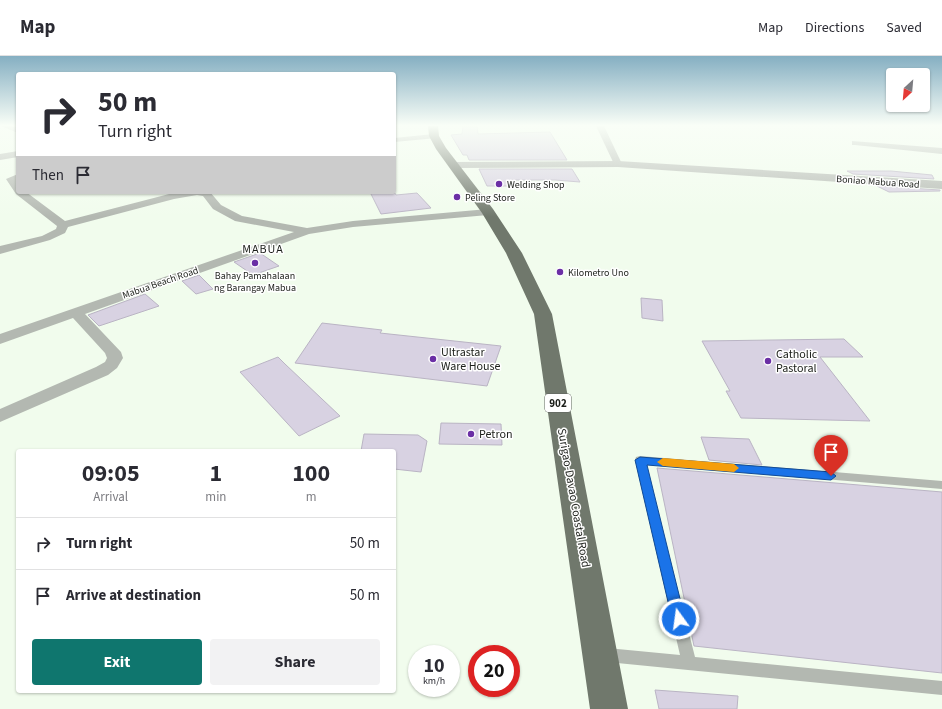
<!DOCTYPE html>
<style>
body{margin:0;font-family:"Source Sans 3",sans-serif;background:#f2f2f3;color:#2b2b33;height:100vh;display:flex;flex-direction:column;font-size:15px;white-space:nowrap}
*{box-sizing:border-box;margin:0}
p{font-size:13px;color:#7c7c81}
.icon{flex:none;width:22px;height:22px;fill:none;stroke:currentColor;stroke-width:2;stroke-linecap:round;stroke-linejoin:round}
.map{position:relative;flex:1;overflow:hidden}
.sheet{position:absolute;left:16px;top:393px;width:380px;height:244px;display:flex;flex-direction:column;background:#fff;border-radius:4px;box-shadow:0 1px 3px #0004}
.sheet>*{flex:none}
.banner{position:absolute;left:16px;top:16px;width:380px;height:122px;border-radius:4px;box-shadow:0 1px 3px #0004;background:#fff;color:#2b2b33;overflow:hidden}
.needle{width:26px;rotate:206deg}
.buttons{position:absolute;left:886px;top:12px;display:grid;gap:8px}
.buttons a{display:grid;place-items:center;width:44px;height:44px;border-radius:4px;background:#fff;box-shadow:0 1px 3px #0004;font-size:20px}
.speed{position:absolute;left:408px;top:589px;display:flex;gap:8px;font-size:20px;font-weight:700;text-align:center}
.speed>*{display:grid;place-content:center;width:52px;height:52px;border-radius:50%;background:#fff;box-shadow:0 1px 3px #0004;line-height:1}
.speed small{font-size:10px;font-weight:400}
.speed .limit{border:6px solid #d22;background:#fff;color:#111}
.pin{position:absolute;display:grid;place-items:center;width:34px;height:34px;color:#fff;margin:-41px -17px;border-radius:50% 50% 50% 0;rotate:-45deg;box-shadow:0 0 4px #0007}
.pin .icon{rotate:45deg}
.me{position:absolute;width:44px;margin:-22px;rotate:346deg;stroke-linejoin:round;filter:drop-shadow(0 0 3px #0008)}
.turn{display:flex;align-items:center;gap:14px;height:84px;padding:0 16px;font-size:18px}
.turn .icon{width:52px;height:52px;stroke-width:2.5}
.turn b{display:block;font-size:28px;line-height:34px}
.then{display:flex;align-items:center;height:38px;padding:0 16px;background:#0003;gap:8px;font-size:15px}
.eta{display:flex;justify-content:space-evenly;align-items:center;height:68px;text-align:center}
.eta b{font-size:24px;font-weight:700;line-height:28px}
.cta{display:flex;gap:8px;margin-top:auto;padding:8px 16px}
.cta a{flex:1;height:46px;border-radius:4px;background:#0f766e;color:#fff;font-size:16px;font-weight:700;line-height:46px;text-align:center}
.cta a+a{background:#f2f2f3;color:#2b2b33}
ul{padding:0;list-style:none}
li{display:flex;align-items:center;gap:12px;height:52px;padding:0 16px;border-top:1px solid #e1e1e2}
li div{flex:1}
li b{display:block;font-size:15px}
li em{font-style:normal}
header{display:flex;align-items:center;gap:24px;box-sizing:border-box;height:56px;padding:0 20px;background:#fff;border-bottom:1px solid #e1e1e2}
header strong{font-size:19px}
nav{display:flex;gap:22px;margin-inline-start:auto;font-size:14px}
.map>svg:first-child{display:block}
.building{fill:#d8d2e2;stroke:#bab4c4}
.lines{fill:none;stroke-linecap:round;stroke-linejoin:round}
.service{fill:#b3b8b1;fill-rule:evenodd}
.minor{fill:#b3b8b1;fill-rule:evenodd}
.tertiary{fill:#b3b8b1;fill-rule:evenodd}
.trunk{fill:#70786c;fill-rule:evenodd}
.route{fill:#1a73e8;stroke:#114b97}
.slow{fill:#f59e0b}
.poi-dot{fill:#6b2fa5;stroke:#fff;stroke-width:1.5}
.labels{text-anchor:middle;stroke-width:3;stroke-linejoin:round;paint-order:stroke}
.far-street-label{font-size:10px;fill:#1b1e19;stroke:#fff}
.far-poi-label{font-size:10px;fill:#1b1e19;stroke:#fff;text-anchor:start}
.shield{fill:#fff;stroke:#5f625e;stroke-width:1}
.shield-label{font-size:11px;font-weight:bold;fill:#1b1e19}
.far-quarter-label{font-size:12px;letter-spacing:1px;fill:#1b1e19;stroke:#fff}
.poi-label{font-size:12px;fill:#1b1e19;stroke:#fff;text-anchor:start}
.street-label{font-size:12px;fill:#1b1e19;stroke:#fff}
</style>
<header>
<strong>Map</strong>
<nav><a>Map</a><a>Directions</a><a>Saved</a></nav>
</header>
<div class="map">
<svg width="942" height="653" viewBox="0 0 942 653">
<rect width="100%" height="100%" fill="#f1fced"/>
<g class="building">
<polygon points="463,70 477,70 478,78 550,76 567,104 469,104 467,99 463,99 451,79 462,78"/>
<polygon points="479,113 572,113 580,126 555,124 511,124 514,130 487,130"/>
<polygon points="847,115 891,115 932,119 934,123 853,118"/>
<polygon points="877,130 940,134 940,135 889,136"/>
<polygon points="370,136 394,136 396,139 417,137 431,152 381,158"/>
<polygon points="260,197 279,210 253,219 234,206"/>
<polygon points="199,219 213,233 196,238 182,225"/>
<polygon points="145,238 159,250 99,270 88,259"/>
<polygon points="641,242 662,244 663,265 642,262"/>
<polygon points="322,267 382,274 380,277 501,290 487,330 295,307"/>
<polygon points="844,283 863,301 820,301 870,365 741,362 726,335 730,335 702,285"/>
<polygon points="278,301 285,308 340,360 299,380 240,316"/>
<polygon points="441,367 501,368 502,389 439,388"/>
<polygon points="364,378 418,379 427,385 421,416 394,413 394,395 361,395"/>
<polygon points="701,381 749,383 762,409 709,404"/>
<polygon points="657,412 942,436 942,617 694,590"/>
<polygon points="655,634 738,640 737,653 659,653"/>
</g>
<g class="lines">
<polygon class="service" points="640,400 942,425 942,433 646,408 695,601 942,625 942,639 607,606 602,604 600,599 602,594 607,592 680,599 635,404 636,401"/>
<g class="minor">
<polygon points="1,70 12,70 18,72 18,77"/>
<polygon points="596,70 604,70 622,108 621,110 615,110 614,108"/>
<polygon points="434,78 437,78 437,82 394,86 394,82"/>
<polygon points="852,85 942,92 942,98 855,89 852,89"/>
<polygon points="18,95 18,101 0,104 0,98"/>
<polygon points="18,118 18,136 26,136 65,165 173,137 210,136 221,149 242,160 307,172 353,165 488,153 493,156 488,159 353,171 309,178 85,258 121,296 123,302 117,312 108,319 0,366 0,353 96,311 105,306 107,302 105,297 73,262 0,288 0,278 294,176 235,165 213,153 203,140 197,139 174,143 68,171 65,177 50,184 0,198 0,190 42,180 56,173 57,170 16,138 6,123"/>
</g>
<polygon class="tertiary" points="618,105 942,125 942,133 618,111 454,112 448,109 454,106"/>
<polygon class="trunk" points="428,70 438,70 439,80 446,92 493,153 522,197 552,258 628,653 590,653 534,258 506,197 482,157 436,93 429,80"/>
</g>
<linearGradient id="sky" x2="0" y2="1"><stop stop-color="#85afc2"/><stop offset="0.43" stop-color="#f9fef7"/><stop offset="1" stop-color="#f9fef7" stop-opacity="0"/></linearGradient>
<rect width="942" height="161" fill="url(#sky)"/>
<polygon class="route" points="640,401 831,416 836,420 831,424 647,409 685,563 683,568 679,570 674,568 672,563 635,404"/>
<polygon class="slow" points="663,402 734,408 739,412 734,416 663,410 657,406"/>
<g class="poi-dot">
<circle cx="499" cy="128" r="4"/>
<circle cx="457" cy="141" r="4"/>
<circle cx="255" cy="207" r="4"/>
<circle cx="560" cy="216" r="4"/>
<circle cx="433" cy="303" r="4"/>
<circle cx="768" cy="305" r="4"/>
<circle cx="471" cy="378" r="4"/>
</g>
<g class="labels">
<g class="far-street-label">
<text transform="translate(878 125) rotate(4)" y="4">Boniao Mabua Road</text>
<text transform="translate(160 226) rotate(-19)" y="4">Mabua Beach Road</text>
</g>
<g class="far-poi-label">
<text x="507" y="132">Welding Shop</text>
<text x="465" y="145">Peling Store</text>
<text x="568" y="220">Kilometro Uno</text>
<text x="255" y="223" text-anchor="middle">Bahay Pamahalaan<tspan x="255" dy="12">ng Barangay Mabua</tspan></text>
</g>
<rect class="shield" x="545" y="338" width="26" height="18" rx="3"/>
<g class="shield-label">
<text x="558" y="351">902</text>
</g>
<g class="far-quarter-label">
<text x="263" y="197">MABUA</text>
</g>
<g class="poi-label">
<text x="441" y="300">Ultrastar<tspan x="441" dy="14">Ware House</tspan></text>
<text x="776" y="302">Catholic<tspan x="776" dy="14">Pastoral</tspan></text>
<text x="479" y="382">Petron</text>
</g>
<g class="street-label">
<text transform="translate(574 442) rotate(80)" y="4">Surigao-Davao Coastal Road</text>
</g>
</g>
</svg>
<div class="buttons">
<a><svg class="needle" viewBox="-14 -14 28 28"><path d="M0-13l5 13h-10z" fill="#e53935"/><path d="M0 13l5-13h-10z" fill="#7c7c81"/></svg></a>
</div>
<div class="speed"><div>10<small>km/h</small></div><div class="limit">20</div></div>
<div class="pin" style="left:831px;top:420px;background:#d93025"><svg class="icon" aria-label="arrive" viewBox="0 0 24 24"><path d="M6 21V4h12l-3 4 3 4H6"/></svg></div>
<svg class="me" style="left:679px;top:563px" viewBox="-20 -20 40 40"><circle r="17" fill="#1a73e8" stroke="#fff" stroke-width="3"/><path d="M0-11L8 9 0 5-8 9z" fill="#fff"/></svg>
<div class="banner">
<div class="turn"><svg class="icon" aria-label="right" viewBox="0 0 24 24"><path d="M7 20v-9h11M14 6l5 5-5 5"/></svg><div><b>50 m</b>Turn right</div></div>
<div class="then">Then<svg class="icon" aria-label="arrive" viewBox="0 0 24 24"><path d="M6 21V4h12l-3 4 3 4H6"/></svg></div>
</div>
<section class="sheet">
<div class="eta">
<div><b>09:05</b><p>Arrival</p></div>
<div><b>1</b><p>min</p></div>
<div><b>100</b><p>m</p></div>
</div>
<ul>
<li><svg class="icon" aria-label="right" viewBox="0 0 24 24"><path d="M7 20v-9h11M14 6l5 5-5 5"/></svg><div><b>Turn right</b></div><em>50 m</em></li>
<li><svg class="icon" aria-label="arrive" viewBox="0 0 24 24"><path d="M6 21V4h12l-3 4 3 4H6"/></svg><div><b>Arrive at destination</b></div><em>50 m</em></li>
</ul>
<div class="cta"><a>Exit</a><a>Share</a></div>
</section>
</div>
